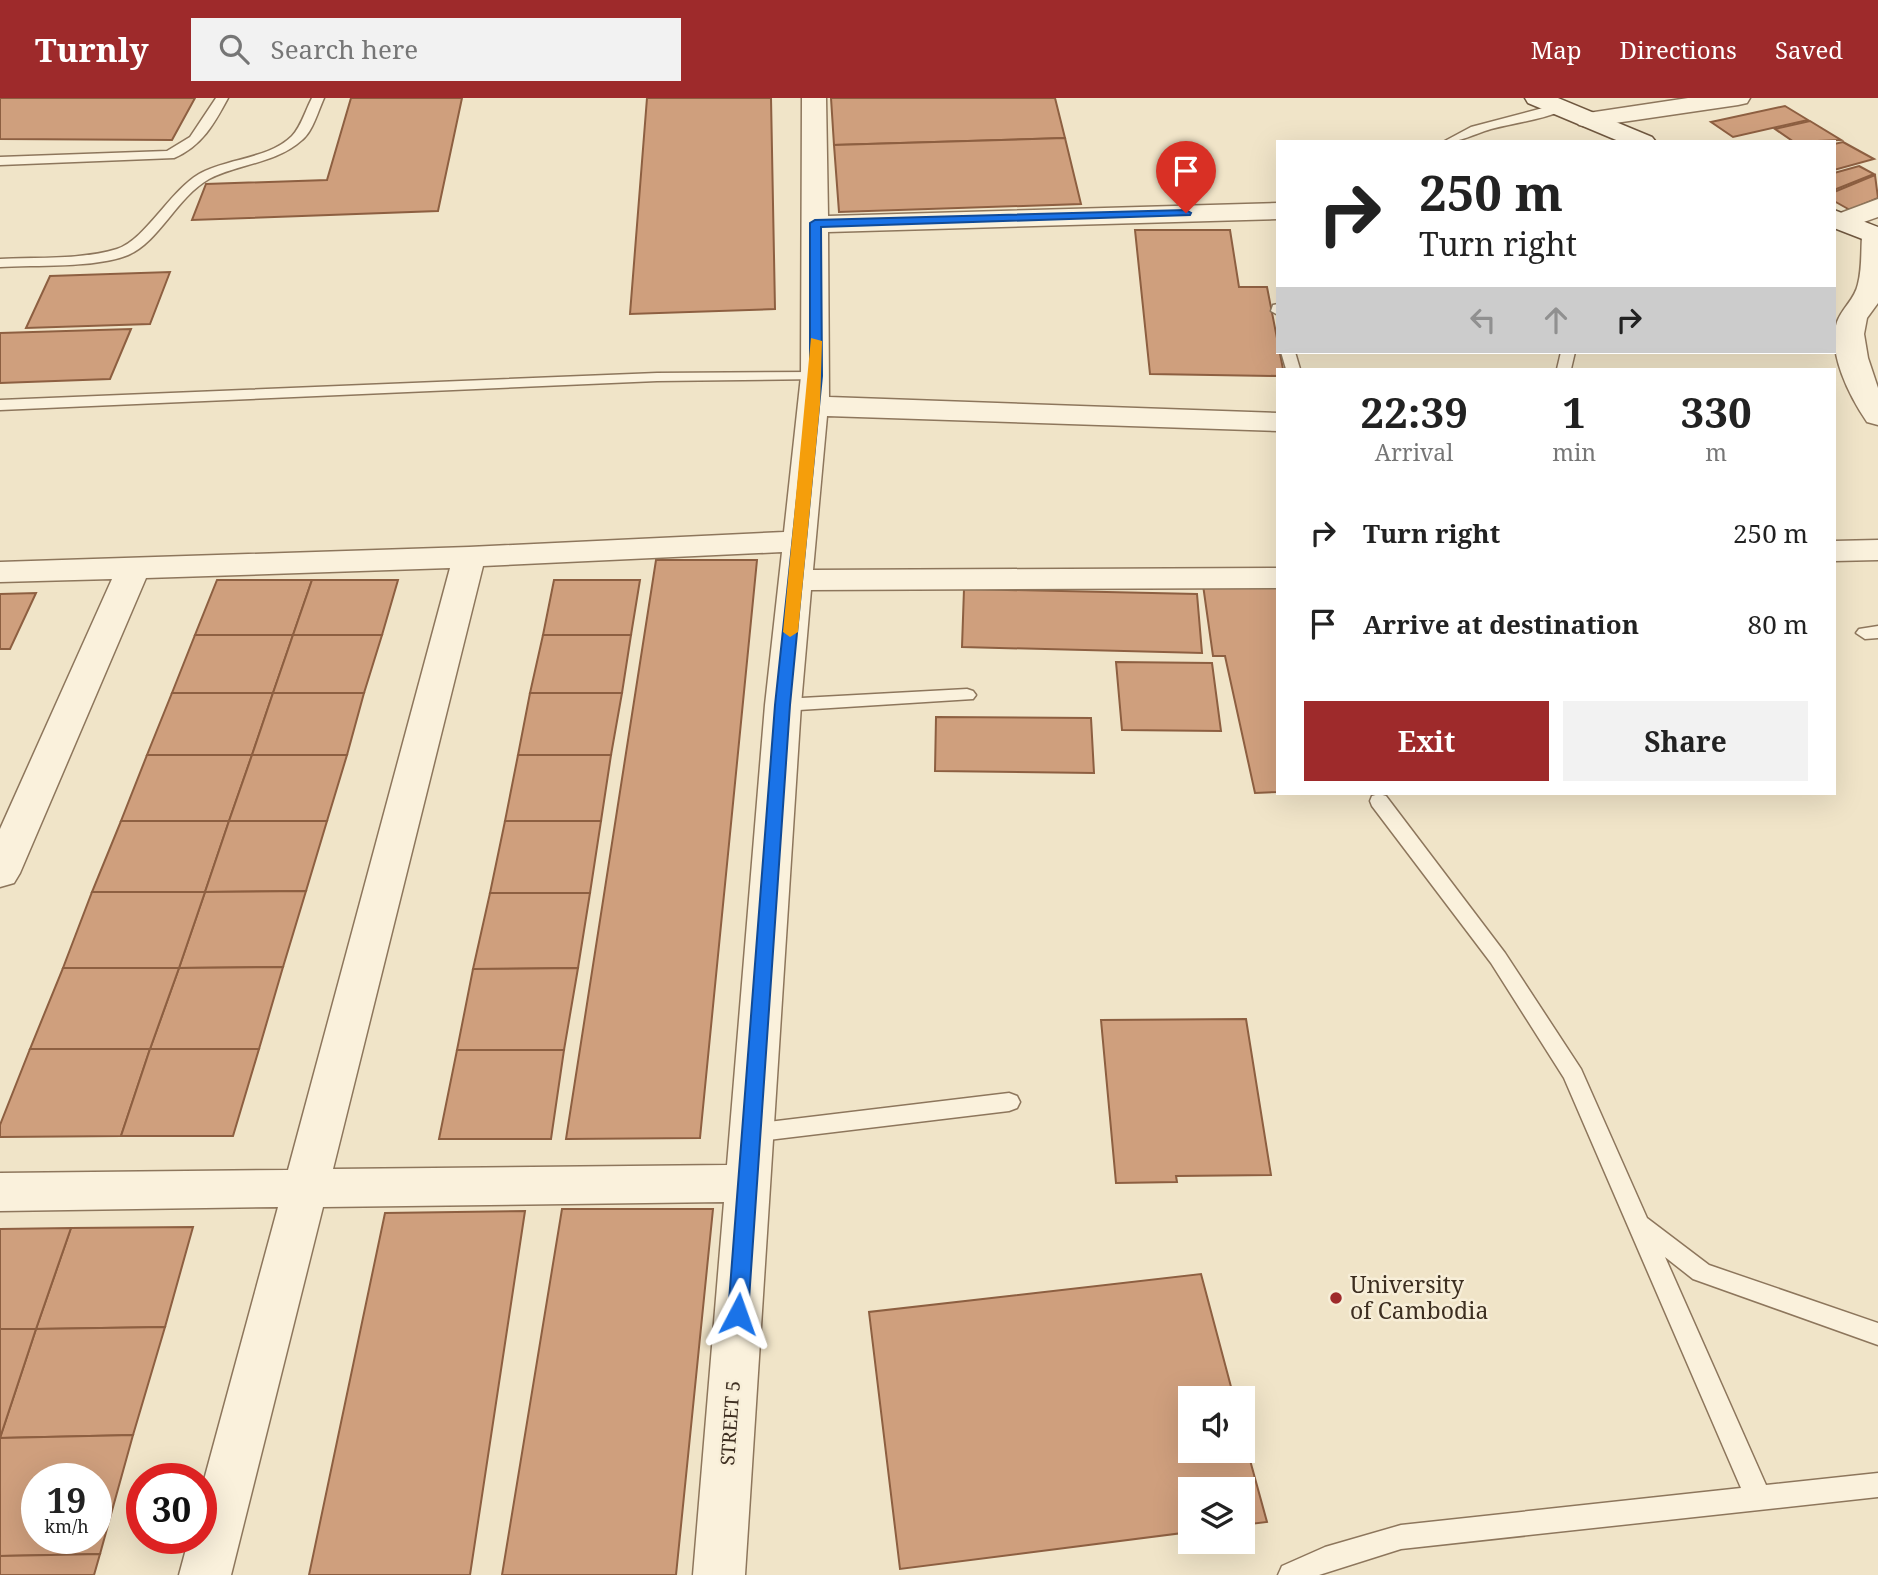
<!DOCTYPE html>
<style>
body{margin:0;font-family:"Noto Serif",serif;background:#f2f2f2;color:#222;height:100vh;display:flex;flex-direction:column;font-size:26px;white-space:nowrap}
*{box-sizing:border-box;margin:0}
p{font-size:23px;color:#767676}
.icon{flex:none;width:38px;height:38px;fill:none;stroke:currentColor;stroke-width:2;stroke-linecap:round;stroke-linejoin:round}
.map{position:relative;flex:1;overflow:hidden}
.details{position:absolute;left:1276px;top:270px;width:560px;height:427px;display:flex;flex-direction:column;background:#fff;border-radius:0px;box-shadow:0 7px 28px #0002}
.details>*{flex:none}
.top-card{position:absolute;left:1276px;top:42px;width:560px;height:214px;border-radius:0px;box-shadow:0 7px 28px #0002;background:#fff;color:#222;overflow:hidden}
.controls{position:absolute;left:1178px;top:1288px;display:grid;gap:14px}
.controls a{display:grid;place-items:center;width:77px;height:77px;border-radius:0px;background:#fff;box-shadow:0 7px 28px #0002;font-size:35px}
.speed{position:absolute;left:21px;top:1365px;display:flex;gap:14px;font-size:35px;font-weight:700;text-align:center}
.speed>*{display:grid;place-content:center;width:91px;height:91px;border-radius:50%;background:#fff;box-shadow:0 7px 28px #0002;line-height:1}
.speed small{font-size:18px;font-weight:400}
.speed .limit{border:10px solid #d22;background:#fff;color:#111}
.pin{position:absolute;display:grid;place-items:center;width:60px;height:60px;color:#fff;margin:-72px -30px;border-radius:50% 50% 50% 0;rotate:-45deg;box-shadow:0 0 7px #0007}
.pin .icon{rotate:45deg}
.me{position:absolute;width:77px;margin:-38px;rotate:4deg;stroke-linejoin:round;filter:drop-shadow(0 0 5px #0008)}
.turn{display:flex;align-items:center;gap:24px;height:147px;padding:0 28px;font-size:32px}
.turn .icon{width:91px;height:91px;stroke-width:2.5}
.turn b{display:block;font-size:49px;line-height:60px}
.lanes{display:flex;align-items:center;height:66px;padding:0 28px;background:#0003;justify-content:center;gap:35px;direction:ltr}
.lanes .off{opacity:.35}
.eta{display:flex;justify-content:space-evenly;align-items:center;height:119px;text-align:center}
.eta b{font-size:42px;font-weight:700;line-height:49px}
.button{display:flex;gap:14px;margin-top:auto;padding:14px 28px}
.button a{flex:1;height:80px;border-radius:0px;background:#9e2a2b;color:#fff;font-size:28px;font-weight:700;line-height:80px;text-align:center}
.button a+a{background:#f2f2f2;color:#222}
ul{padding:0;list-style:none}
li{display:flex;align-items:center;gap:21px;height:91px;padding:0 28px}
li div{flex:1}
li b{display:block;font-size:26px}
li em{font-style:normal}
header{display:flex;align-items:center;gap:42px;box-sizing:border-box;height:98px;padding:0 35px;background:#9e2a2b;color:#fff}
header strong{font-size:33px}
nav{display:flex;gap:38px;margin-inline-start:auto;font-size:24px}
.search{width:490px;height:63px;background:#f2f2f2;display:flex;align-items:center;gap:18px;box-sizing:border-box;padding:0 24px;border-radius:0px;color:#767676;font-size:26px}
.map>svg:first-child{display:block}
.building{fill:#cf9f7d;stroke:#8d5f41;stroke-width:2;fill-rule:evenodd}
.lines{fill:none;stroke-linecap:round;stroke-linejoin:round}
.lane-casing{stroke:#8d765c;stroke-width:3}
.street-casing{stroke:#8d765c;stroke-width:3}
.secondary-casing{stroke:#6f573f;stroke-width:3}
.lane{fill:#faf1dc;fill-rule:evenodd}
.street{fill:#faf1dc;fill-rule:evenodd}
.secondary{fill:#faf1dc;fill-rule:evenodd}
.route{fill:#1a73e8;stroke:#114b97;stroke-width:2}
.slow{fill:#f59e0b}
.poi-dot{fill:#9e2a2b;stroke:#f7eed8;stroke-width:2.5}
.labels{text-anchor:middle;stroke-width:5;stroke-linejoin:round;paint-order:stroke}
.street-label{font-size:19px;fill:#3d2e20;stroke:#f7eed8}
.near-poi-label{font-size:23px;fill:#3d2e20;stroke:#f7eed8;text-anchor:start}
</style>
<header>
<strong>Turnly</strong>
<div class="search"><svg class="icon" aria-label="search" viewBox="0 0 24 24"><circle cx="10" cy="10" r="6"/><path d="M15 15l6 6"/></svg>Search here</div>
<nav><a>Map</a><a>Directions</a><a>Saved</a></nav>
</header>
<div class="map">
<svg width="1878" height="1477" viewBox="0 0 1878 1477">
<rect width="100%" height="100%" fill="#f0e4c8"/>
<g class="building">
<polygon points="0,0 195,0 172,42 0,41"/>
<polygon points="351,0 462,0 438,113 192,122 206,86 327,82"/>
<polygon points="647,0 771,0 775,211 630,216"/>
<polygon points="831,0 1055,0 1065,40 834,47"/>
<polygon points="1785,8 1808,22 1733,39 1711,24"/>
<polygon points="1810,23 1841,42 1794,44 1775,31"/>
<polygon points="1065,40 1081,106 839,114 834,47"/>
<polygon points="1843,44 1874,61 1834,72 1834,46"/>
<polygon points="1859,68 1874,76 1834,92 1834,75"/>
<polygon points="1875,77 1878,100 1850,112 1834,103 1834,94"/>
<polygon points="1135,132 1230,132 1239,189 1267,189 1283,271 1278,271 1278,278 1150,276"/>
<polygon points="170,174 150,226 26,230 50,178"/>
<polygon points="131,231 110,281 0,285 0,235"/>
<polygon points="656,462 757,462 700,1040 566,1041"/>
<polygon points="217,482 312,482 293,537 195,537"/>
<polygon points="312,482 398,482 382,537 293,537"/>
<polygon points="554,482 640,482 631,537 543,537"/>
<polygon points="1203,487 1278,487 1278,694 1255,695 1225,558 1213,558"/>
<polygon points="964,491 1197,496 1202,555 962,549"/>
<polygon points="36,495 10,551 0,551 0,496"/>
<polygon points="195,537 293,537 273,595 172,595"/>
<polygon points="293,537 382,537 364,595 273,595"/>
<polygon points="543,537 631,537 622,595 530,595"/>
<polygon points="1116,564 1212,565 1221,633 1122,632"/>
<polygon points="172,595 273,595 252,657 147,657"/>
<polygon points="273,595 364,595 347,657 252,657"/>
<polygon points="530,595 622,595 611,657 518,657"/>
<polygon points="936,619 1091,620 1094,675 935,673"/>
<polygon points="147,657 252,657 229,723 121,723"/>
<polygon points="252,657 347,657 327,723 229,723"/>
<polygon points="518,657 611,657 601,723 505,723"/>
<polygon points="121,723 229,723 205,794 92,794"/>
<polygon points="229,723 327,723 306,793 205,794"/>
<polygon points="505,723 601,723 590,795 490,795"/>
<polygon points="306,793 283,869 179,870 205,794"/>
<polygon points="92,794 205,794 179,870 63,870"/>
<polygon points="490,795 590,795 578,870 473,871"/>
<polygon points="283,869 259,951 150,951 179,870"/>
<polygon points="63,870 179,870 150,951 30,951"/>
<polygon points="578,870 564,952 457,952 473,871"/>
<polygon points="1246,921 1271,1077 1176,1078 1177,1084 1116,1085 1101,922"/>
<polygon points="30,951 150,951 121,1038 0,1039 0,1027"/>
<polygon points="150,951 259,951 233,1038 121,1038"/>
<polygon points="457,952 564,952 551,1041 439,1041"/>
<polygon points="562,1111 713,1111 676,1477 502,1477"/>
<polygon points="525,1113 470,1477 309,1477 385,1115"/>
<polygon points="193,1129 165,1229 36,1231 71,1130"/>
<polygon points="71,1130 36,1231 0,1231 0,1131"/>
<polygon points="1201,1176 1234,1300 1190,1300 1190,1353 1242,1353 1242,1333 1267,1424 1242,1427 1242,1391 1190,1391 1190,1434 900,1471 869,1214"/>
<polygon points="165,1229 133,1337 0,1340 36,1231"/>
<polygon points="0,1231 36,1231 0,1340"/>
<path d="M133,1337L100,1456L0,1458V1340ZM37,1381H96V1440H37Z"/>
<polygon points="100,1456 94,1477 0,1477 0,1458"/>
</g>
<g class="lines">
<defs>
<g id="lane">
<path d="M216,0H228C214,26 202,48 174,60L0,67V59L167,53L190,39Z"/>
<path d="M312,0H324C318,13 313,33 302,42C277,65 238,66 209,81C177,99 159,144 128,157C97,170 34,167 0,169V161C37,159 81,162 117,151C145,142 170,93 199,76C227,60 269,61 292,38C301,29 306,11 312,0Z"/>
<path d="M1558,6L1562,7V13C1539,22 1515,25 1491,31C1474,36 1461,44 1443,44L1471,29Z"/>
<polygon points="1278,206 1278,217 1271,213 1273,207"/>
<polygon points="1281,254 1295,254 1300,271 1286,271"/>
<polygon points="1561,254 1575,254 1571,271 1557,271"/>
<polygon points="816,274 821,275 821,281 657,283 0,312 0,302 657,275"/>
<polygon points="1878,528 1878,540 1865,541 1856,535 1859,531"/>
<polygon points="967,591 973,593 976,597 973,601 783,613 774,607 783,601"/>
<polygon points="1379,696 1386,698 1505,855 1581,971 1647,1120 1709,1167 1878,1225 1878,1247 1693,1181 1665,1159 1766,1387 1878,1375 1878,1399 1401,1451 1319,1477 1278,1477 1282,1468 1325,1449 1401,1427 1741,1390 1564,980 1491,865 1372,708 1370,703 1372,698"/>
<polygon points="1009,995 1017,998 1020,1004 1017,1010 1009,1013 751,1044 743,1041 740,1035 743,1029 751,1026"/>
</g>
<g id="street">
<path d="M802,0H826L828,118L1278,105V121L828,134L829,299L1278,315V333L827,318L813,472L1278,470V490L811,492L801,607L745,1477H693L724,1104L323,1109L231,1477H179L189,1440H201V1393L278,1109L0,1113V1075L288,1072L450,470L146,480L20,775L14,785L0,789V731L112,481L0,484V464L469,449L784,434L801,278ZM782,454L765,607L727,1067L333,1071L483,468Z"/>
<polygon points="1688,0 1750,0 1747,5 1738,7 1588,29 1579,27 1576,22 1579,17 1588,15"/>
<polygon points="1878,101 1878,119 1844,131 1834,128 1835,117"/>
<path d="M1878,130V205L1867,220L1864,236L1868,260L1878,290V327L1867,324C1850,299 1827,255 1837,224C1842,210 1855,201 1858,186C1862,171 1861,154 1862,138L1866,132Z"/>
<polygon points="1878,442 1878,462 1834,463 1834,443"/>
</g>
<g id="secondary">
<polygon points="1525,0 1558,0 1652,39 1656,44 1621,44 1528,5"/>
<polygon points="1834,112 1878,129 1878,147 1834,130"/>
</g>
</defs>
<use href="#lane" class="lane-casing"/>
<use href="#street" class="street-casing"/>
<use href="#secondary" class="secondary-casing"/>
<use href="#lane" class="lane"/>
<use href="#street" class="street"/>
<use href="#secondary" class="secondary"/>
</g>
<polygon class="route" points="1186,112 1191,115 1190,117 821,129 822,278 790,607 748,1216 745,1222 738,1224 731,1222 728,1216 775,607 810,278 810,125 815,122"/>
<polygon class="slow" points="811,240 822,243 820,307 798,534 790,539 783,534"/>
<circle class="poi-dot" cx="1336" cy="1200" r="7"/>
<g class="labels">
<g class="street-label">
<text transform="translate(730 1325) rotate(-86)" y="7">STREET 5</text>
</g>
<g class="near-poi-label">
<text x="1350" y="1195">University<tspan x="1350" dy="26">of Cambodia</tspan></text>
</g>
</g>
</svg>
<div class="controls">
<a><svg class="icon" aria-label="sound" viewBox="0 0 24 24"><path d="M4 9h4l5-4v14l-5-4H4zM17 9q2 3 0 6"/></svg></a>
<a><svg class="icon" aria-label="layers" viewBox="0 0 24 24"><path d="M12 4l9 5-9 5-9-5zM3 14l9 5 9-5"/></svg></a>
</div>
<div class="speed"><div>19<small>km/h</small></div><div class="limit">30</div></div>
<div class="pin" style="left:1186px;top:115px;background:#d93025"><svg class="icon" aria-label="arrive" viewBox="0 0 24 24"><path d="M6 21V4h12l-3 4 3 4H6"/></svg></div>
<svg class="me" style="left:738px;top:1216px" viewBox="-20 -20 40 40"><path d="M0-17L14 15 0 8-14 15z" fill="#1a73e8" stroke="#fff" stroke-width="4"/></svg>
<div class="top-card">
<div class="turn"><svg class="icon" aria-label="right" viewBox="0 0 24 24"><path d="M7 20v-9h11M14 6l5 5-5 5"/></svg><div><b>250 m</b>Turn right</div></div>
<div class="lanes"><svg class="icon off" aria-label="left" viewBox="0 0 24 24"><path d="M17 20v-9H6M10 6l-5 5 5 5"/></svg><svg class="icon off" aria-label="ahead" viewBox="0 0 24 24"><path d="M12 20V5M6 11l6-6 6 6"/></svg><svg class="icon" aria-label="right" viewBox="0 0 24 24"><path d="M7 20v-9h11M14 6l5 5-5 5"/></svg></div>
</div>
<section class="details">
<div class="eta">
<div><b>22:39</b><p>Arrival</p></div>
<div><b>1</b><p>min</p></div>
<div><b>330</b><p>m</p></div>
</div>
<ul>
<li><svg class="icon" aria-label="right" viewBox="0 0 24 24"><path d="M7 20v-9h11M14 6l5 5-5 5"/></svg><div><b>Turn right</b></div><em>250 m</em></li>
<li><svg class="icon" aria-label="arrive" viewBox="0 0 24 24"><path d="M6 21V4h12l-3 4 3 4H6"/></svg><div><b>Arrive at destination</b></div><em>80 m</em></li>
</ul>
<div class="button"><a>Exit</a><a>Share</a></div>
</section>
</div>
